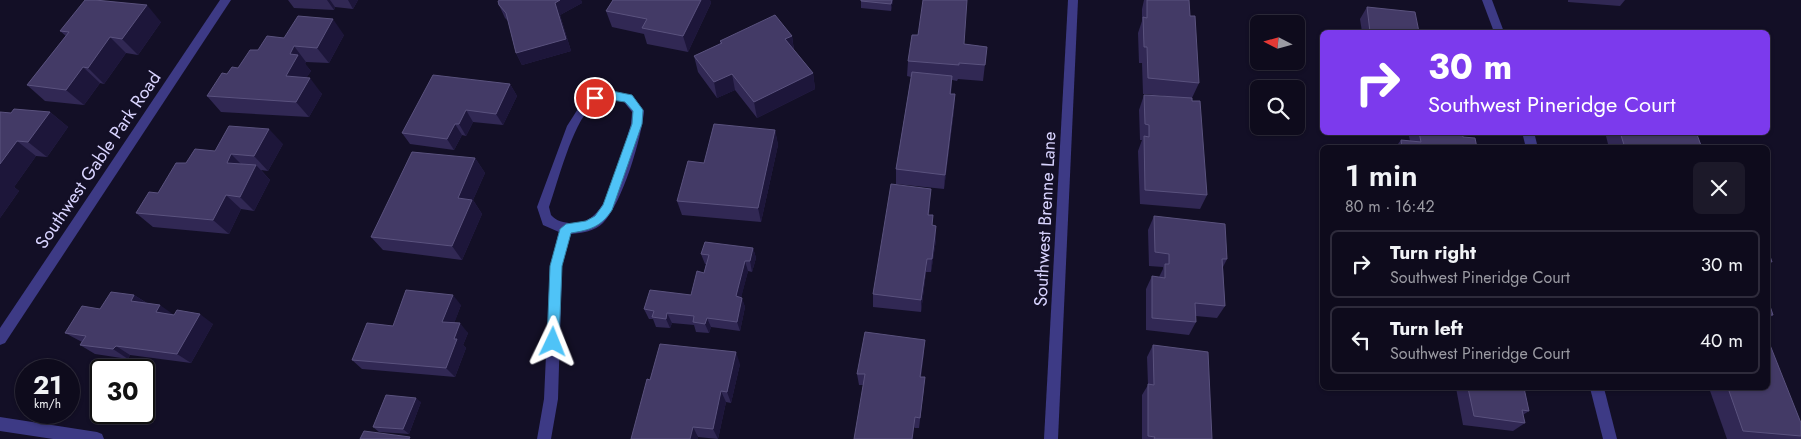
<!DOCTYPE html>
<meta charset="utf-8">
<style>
body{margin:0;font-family:Jost,sans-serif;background:#1c1929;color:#f1f3f6;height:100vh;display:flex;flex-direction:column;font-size:19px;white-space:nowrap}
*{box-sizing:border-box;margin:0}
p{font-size:16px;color:#9b9ba3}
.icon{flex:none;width:28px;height:28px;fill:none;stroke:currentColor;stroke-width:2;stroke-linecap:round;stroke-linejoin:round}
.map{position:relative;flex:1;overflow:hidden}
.drawer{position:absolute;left:1320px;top:145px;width:450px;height:245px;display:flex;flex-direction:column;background:#0e0b1c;border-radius:8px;box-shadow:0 1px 4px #0004,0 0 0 1px #2e2b3b}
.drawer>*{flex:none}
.banner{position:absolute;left:1320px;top:30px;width:450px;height:105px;border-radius:8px;box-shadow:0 1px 4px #0004,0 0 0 1px #2e2b3b;background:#7c3aed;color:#fff;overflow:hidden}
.needle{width:32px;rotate:276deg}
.fabs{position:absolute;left:1250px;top:15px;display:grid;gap:10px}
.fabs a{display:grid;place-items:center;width:55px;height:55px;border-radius:8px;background:#0e0b1c;box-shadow:0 1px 4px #0004,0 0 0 1px #2e2b3b;font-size:25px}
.speed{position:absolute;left:15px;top:359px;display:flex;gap:10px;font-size:25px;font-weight:700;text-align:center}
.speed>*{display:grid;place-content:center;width:65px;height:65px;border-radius:50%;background:#0e0b1c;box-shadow:0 1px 4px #0004,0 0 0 1px #2e2b3b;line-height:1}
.speed small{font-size:12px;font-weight:400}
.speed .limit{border:2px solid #111;border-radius:8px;background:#fff;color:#111}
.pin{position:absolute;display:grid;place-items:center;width:42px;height:42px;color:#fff;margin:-21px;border:2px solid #fff;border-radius:50%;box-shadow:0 1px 5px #0007}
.me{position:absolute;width:55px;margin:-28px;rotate:2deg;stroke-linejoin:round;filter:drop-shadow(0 0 4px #0008)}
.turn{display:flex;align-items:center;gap:18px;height:105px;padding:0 25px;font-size:22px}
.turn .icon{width:65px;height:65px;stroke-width:2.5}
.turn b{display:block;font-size:35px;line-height:42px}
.round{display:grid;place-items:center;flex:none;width:52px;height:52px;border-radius:8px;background:#1c1929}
.head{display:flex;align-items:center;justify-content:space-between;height:85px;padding:0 25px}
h1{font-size:30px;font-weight:600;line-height:38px}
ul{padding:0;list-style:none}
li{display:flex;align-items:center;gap:15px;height:68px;margin:0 10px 8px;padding:0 15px;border:2px solid #2e2b3b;border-radius:8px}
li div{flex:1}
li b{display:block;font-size:19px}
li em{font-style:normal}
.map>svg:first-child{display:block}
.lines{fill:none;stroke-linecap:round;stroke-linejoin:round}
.minor{fill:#3d3a85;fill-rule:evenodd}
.wall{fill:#312854}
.shaded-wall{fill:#1d163a}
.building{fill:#433a66;stroke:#5a527e}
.route{fill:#4fc3f7;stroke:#337fa1}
.labels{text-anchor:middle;stroke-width:4.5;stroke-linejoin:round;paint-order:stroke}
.street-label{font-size:18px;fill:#d9d4ff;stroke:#130f26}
</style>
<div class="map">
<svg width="1801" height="439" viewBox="0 0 1801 439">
<rect width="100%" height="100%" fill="#130f26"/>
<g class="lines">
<g class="minor">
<polygon points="220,0 231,0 5,343 0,345 0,328"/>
<polygon points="1068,0 1078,0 1058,439 1044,439"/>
<polygon points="1482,0 1492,0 1504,32 1494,32"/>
<path d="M612,91L632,95L644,111C642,137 622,204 603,223C595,231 582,233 571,234L562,266L558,399L551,439H537L544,399L550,266L559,232L543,225L537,207L567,126L583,101L593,95ZM612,99L624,102L632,112L631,124C624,147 612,201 593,216C587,221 579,223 572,223C564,223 556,221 551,215L549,207C558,182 572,125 591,107C597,102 604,101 612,99Z"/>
<polygon points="1522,132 1534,132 1538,148 1526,148"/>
<polygon points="1590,388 1604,388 1617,439 1603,439"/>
<polygon points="0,417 97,432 102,434 104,439 53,439 0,431"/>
</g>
</g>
<g class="wall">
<polygon points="288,0 358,0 353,9 335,7 334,10 294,8"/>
<polygon points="500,0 581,0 582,3 560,15 571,51 522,65 516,53 508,21 505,18 499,5"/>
<polygon points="613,0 710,0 711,3 688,52 647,44 644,34 612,27 606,11"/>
<polygon points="861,0 893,0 891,11 861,8"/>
<polygon points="1144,0 1189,0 1190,16 1199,83 1192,98 1207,195 1200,209 1140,204 1138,151 1142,140 1140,140 1139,110 1144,95 1175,97 1143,94 1142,63 1139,63 1138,33 1142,21 1142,9"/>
<polygon points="1568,0 1625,0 1620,6 1568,2"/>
<polygon points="1367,7 1419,32 1362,32 1360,19"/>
<polygon points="161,22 138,55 126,53 104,84 100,83 84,105 45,101 27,85 66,36 60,31"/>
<polygon points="344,35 329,63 306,62 305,64 311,71 306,78 322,94 309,117 221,112 207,96 227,74 238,68 258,50 284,38"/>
<polygon points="792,36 794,50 813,73 815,89 757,118 735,90 717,98 698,72 694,56 720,44 720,41"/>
<polygon points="964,44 987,47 983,81 958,79 957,81 952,80 951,94 955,94 954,110 944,189 896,184 896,169 911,77 907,76 908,61"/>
<polygon points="510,84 517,96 503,125 473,122 466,136 462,135 454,150 410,144 402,133"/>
<polygon points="50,112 68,127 47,157 36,156 14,187 19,191 0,218 11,113"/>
<polygon points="775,130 778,145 761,222 682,215 677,201"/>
<polygon points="1408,132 1462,132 1463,137 1477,148 1395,148 1401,140 1410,141"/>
<polygon points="1605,132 1696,132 1702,148 1609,148"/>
<polygon points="283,144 268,171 261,170 270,180 254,211 241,209 229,234 153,227 136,213 158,193 186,163 215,151"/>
<polygon points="475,158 485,173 473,200 482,214 462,260 383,250 371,237"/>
<polygon points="930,203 929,215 933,215 932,225 936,240 931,272 926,272 921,312 873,307 873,294"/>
<polygon points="1154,216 1227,259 1223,267 1225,306 1217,318 1196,316 1196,322 1189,335 1146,330 1146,289 1152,276 1159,277 1163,269 1163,267 1149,266 1148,230"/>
<polygon points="753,248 756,258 752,272 748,271 741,297 745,307 740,331 711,327 709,333 696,332 694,325 672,323 670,328 656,327 653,319 649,319 644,309 691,295 704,273 706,264 705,264 701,254"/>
<polygon points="134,295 147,303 174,315 213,324 191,363 130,355 128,359 95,354 80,345 82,342 65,333 100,309"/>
<polygon points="1768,300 1773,315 1768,319"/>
<polygon points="461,305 454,323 468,333 463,345 466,348 455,377 362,369 352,360 393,326"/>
<polygon points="1153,345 1212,439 1142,439 1142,395 1148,385 1147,357"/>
<polygon points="924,352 921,377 924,389 919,428 915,428 863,385 859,385 857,374"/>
<polygon points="740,364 731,403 726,402 718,439 698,437 650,380"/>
<polygon points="1456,388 1524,388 1529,411 1523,415 1525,423 1513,431 1463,425"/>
<polygon points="1709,388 1768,388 1801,423 1801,439 1727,439"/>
<polygon points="421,402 409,434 379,432 373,427"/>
</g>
<g class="shaded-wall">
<polygon points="327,0 330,0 335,7 334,10"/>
<polygon points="348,0 358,0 353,9"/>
<polygon points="560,0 581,0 582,3 560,15 571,51 522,65 516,53 555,3"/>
<polygon points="701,0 710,0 711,3 688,52 683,36"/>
<polygon points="892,0 893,0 891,11 891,4"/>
<polygon points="147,5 161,22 138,55 122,39"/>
<polygon points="333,19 344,35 329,63 317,48"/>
<polygon points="792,36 794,52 785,39"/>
<polygon points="110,37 126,53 104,84 88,68"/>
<polygon points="294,46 306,62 305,64 311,71 298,91 286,76 290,54"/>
<polygon points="83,67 100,83 84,105 66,90"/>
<polygon points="813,73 815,89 757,118 754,102"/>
<polygon points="732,74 735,90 717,98 714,82"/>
<polygon points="310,78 322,94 309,117 296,102"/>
<polygon points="510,84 517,96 503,125 496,114"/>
<polygon points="955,94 954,110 944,189 945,175"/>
<polygon points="466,110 473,122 466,136 459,124"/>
<polygon points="50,112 68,127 47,157 28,142"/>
<polygon points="455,124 462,135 454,150 447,139"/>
<polygon points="269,129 283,144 268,171 254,156"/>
<polygon points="775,130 778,145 761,222 758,208"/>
<polygon points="17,141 36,156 14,187 19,191 0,218 0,164"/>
<polygon points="231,154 246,169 227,163"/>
<polygon points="475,158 485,173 473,200 482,214 462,260 452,246 458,198"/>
<polygon points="256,165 270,180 254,211 240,197"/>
<polygon points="931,189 930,203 927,229 928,215"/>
<polygon points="226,195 241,209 229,234 213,220"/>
<polygon points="936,226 936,240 931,272 932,259"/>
<polygon points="753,248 756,258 752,272 750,261"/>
<polygon points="927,259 926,272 921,312 921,300"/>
<polygon points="745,261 748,271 739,306 736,296"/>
<polygon points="134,295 148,304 131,301"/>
<polygon points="453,295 461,305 451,332 442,322"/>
<polygon points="742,298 745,307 740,331 737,322"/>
<polygon points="160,305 174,315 156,312"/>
<polygon points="667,313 672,323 670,328 666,319"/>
<polygon points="200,314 213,324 191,363 177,354"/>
<polygon points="707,318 711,327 709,333 705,324"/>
<polygon points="460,323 468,333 463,345 466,348 455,377 446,368 454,339"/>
<polygon points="925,340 924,352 919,389 920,377"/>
<polygon points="116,346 130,355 128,359 113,349"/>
<polygon points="736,352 740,364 731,403 727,392"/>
<polygon points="721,391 726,402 718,439 713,429"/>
<polygon points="416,398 421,402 409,434 403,429"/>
<polygon points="915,417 913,439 912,439"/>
<polygon points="693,427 698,437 698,439 690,439"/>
</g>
<g class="building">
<polygon points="85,0 95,0 147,5 122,39 110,37 88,68 83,67 66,90 27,85 69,32 60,31"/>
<polygon points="500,0 560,0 555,3 566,39 516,53 506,13 499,5 498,1"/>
<polygon points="613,0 701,0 683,36 642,28 647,19 606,11"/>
<polygon points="861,0 892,0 891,4 861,1"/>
<polygon points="923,0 967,0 964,44 987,47 985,65 959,63 959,65 908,61 912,35 918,35"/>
<polygon points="1147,0 1189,0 1190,16 1195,16 1199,83 1148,78 1147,47 1144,47 1143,17 1147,18"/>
<polygon points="1367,7 1415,12 1419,32 1370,32"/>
<polygon points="775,15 792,36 785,39 813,73 754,102 732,74 714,82 694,56 722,43 720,41"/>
<polygon points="298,16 333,19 317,48 294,46 290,54 298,55 286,76 310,78 296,102 207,96 222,73 227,74 232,67 238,68 250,50 258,50 267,36 284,38"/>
<polygon points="912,72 952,76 950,94 955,94 945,175 896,169"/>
<polygon points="433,75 510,84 496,114 466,110 459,124 455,124 447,139 402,133"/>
<polygon points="1144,95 1192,98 1192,101 1200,101 1207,195 1145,190 1144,136 1149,137 1149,125 1145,124"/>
<polygon points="14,109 50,112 28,142 17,141 0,164 0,112 11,113"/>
<polygon points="714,124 775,130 758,208 677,201 688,161 704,163"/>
<polygon points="229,126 269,129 254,156 231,154 227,163 256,165 240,197 226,195 213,220 136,213 149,192 158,193 176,163 186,163 195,149 215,151"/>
<polygon points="1419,132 1462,132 1463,137 1475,138 1477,148 1402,148 1401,140 1421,142"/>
<polygon points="1620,132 1696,132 1702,148 1625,148"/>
<polygon points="412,152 475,158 458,198 472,200 452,246 371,237"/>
<polygon points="891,184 931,189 928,215 933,215 932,225 936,226 932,259 927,259 921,300 873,294"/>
<polygon points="1154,216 1225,224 1227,259 1222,259 1225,306 1195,303 1196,322 1152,318 1152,276 1165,278 1165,264 1169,264 1169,254 1155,252"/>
<polygon points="705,242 753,248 750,261 745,261 736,296 742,298 737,322 707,318 705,324 693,322 694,316 667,313 666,319 652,317 654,311 644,309 650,290 691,295 697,271 704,273 709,255 701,254"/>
<polygon points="1768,250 1772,262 1768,261"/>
<polygon points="406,290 453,295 442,322 460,323 454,339 457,339 446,368 352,360 367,323 393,326"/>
<polygon points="111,292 134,295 131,301 160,305 156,312 174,315 177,310 200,314 177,354 116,346 113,349 80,345 86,336 65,333 82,306 100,309"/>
<polygon points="1768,300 1773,315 1768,315"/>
<polygon points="865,332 925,340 920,377 925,377 920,418 915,417 912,439 854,439 865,374 857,374"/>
<polygon points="1768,340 1801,423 1801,436 1743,431 1728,388 1768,388"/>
<polygon points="660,344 736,352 727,392 721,391 713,429 693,427 690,439 631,439 647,379 650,380"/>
<polygon points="1153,345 1208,352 1212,439 1154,439 1155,437 1148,436 1148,384 1154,385"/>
<polygon points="1468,388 1524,388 1529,411 1522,410 1525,423 1474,416"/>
<polygon points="386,395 416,398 403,429 373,427"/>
<polygon points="364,431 410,437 409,439 360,439"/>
</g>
<path class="route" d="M612,91L632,95L643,110L642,124L612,210C601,227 590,230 571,233L562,266L559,342L553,347L547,342L550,266L560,229L566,224L586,221L595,216L603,205L632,124L633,111L625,102L612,100L595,103L590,98L592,96Z"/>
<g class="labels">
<g class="street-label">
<text transform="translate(98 160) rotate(-56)" y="6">Southwest Gable Park Road</text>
<text transform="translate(1045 219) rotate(-87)" y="6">Southwest Brenne Lane</text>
</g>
</g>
</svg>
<div class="fabs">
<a><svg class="needle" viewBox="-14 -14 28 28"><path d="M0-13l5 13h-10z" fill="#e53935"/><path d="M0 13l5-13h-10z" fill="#9b9ba3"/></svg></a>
<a><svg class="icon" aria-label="search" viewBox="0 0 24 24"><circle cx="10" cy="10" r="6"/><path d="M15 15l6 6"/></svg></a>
</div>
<div class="speed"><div>21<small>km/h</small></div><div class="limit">30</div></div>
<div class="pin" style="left:595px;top:98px;background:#d93025"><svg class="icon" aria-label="arrive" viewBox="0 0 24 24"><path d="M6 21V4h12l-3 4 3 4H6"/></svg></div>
<svg class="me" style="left:553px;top:342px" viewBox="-20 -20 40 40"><path d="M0-17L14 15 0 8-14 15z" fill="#4fc3f7" stroke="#fff" stroke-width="4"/></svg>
<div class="banner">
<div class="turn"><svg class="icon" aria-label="right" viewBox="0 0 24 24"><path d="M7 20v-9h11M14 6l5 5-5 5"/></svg><div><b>30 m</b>Southwest Pineridge Court</div></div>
</div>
<section class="drawer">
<div class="head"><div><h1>1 min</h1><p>80 m · 16:42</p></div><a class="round"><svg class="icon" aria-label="close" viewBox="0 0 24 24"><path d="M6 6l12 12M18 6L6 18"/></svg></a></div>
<ul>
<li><svg class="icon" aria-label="right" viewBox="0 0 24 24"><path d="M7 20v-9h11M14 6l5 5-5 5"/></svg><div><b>Turn right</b><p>Southwest Pineridge Court</p></div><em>30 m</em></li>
<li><svg class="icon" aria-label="left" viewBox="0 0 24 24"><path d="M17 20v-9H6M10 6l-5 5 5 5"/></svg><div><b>Turn left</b><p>Southwest Pineridge Court</p></div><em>40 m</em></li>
</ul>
</section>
</div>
